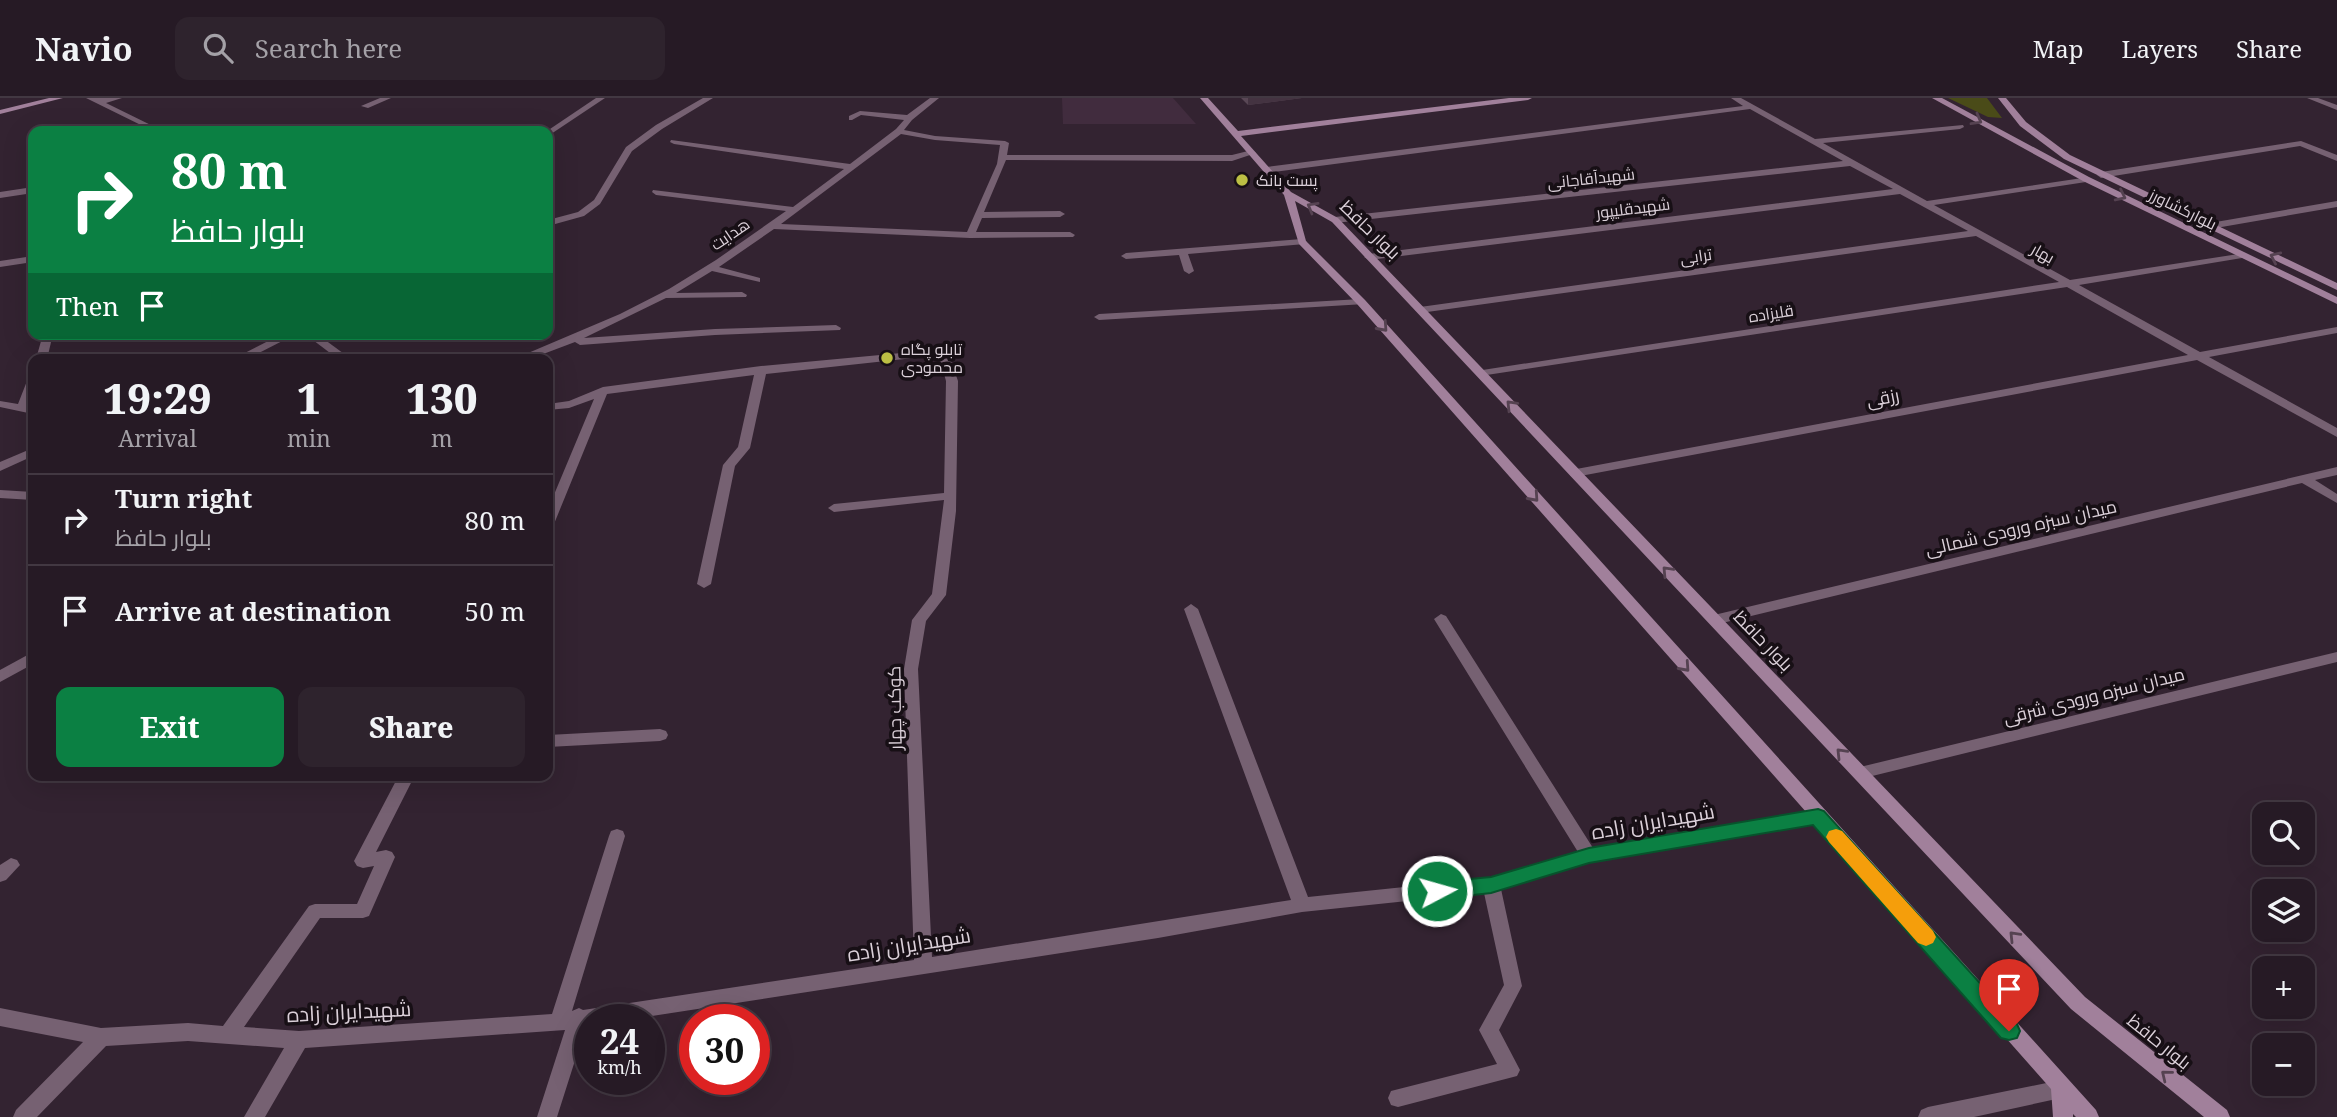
<!DOCTYPE html>
<meta charset="utf-8">
<style>
body{margin:0;font-family:"Noto Serif",Cairo,serif;background:#2e232d;color:#f1f3f6;height:100vh;display:flex;flex-direction:column;font-size:26px;white-space:nowrap}
*{box-sizing:border-box;margin:0}
p{font-size:23px;color:#a4a1a7}
.icon{flex:none;width:38px;height:38px;fill:none;stroke:currentColor;stroke-width:2;stroke-linecap:round;stroke-linejoin:round}
.map{position:relative;flex:1;overflow:hidden}
.sheet{position:absolute;left:28px;top:256px;width:525px;height:427px;display:flex;flex-direction:column;background:#261a25;border-radius:14px;box-shadow:0 7px 28px #0002,0 0 0 2px #423842}
.sheet>*{flex:none}
.hud{position:absolute;left:28px;top:28px;width:525px;height:214px;border-radius:14px;box-shadow:0 7px 28px #0002,0 0 0 2px #423842;background:#0b8043;color:#fff;overflow:hidden}
.tools{position:absolute;left:2252px;top:704px;display:grid;gap:14px}
.tools a{display:grid;place-items:center;width:63px;height:63px;border-radius:14px;background:#261a25;box-shadow:0 7px 28px #0002,0 0 0 2px #423842;font-size:35px}
.speed{position:absolute;left:574px;top:906px;display:flex;gap:14px;font-size:35px;font-weight:700;text-align:center}
.speed>*{display:grid;place-content:center;width:91px;height:91px;border-radius:50%;background:#261a25;box-shadow:0 7px 28px #0002,0 0 0 2px #423842;line-height:1}
.speed small{font-size:18px;font-weight:400}
.speed .limit{border:10px solid #d22;background:#fff;color:#111}
.pin{position:absolute;display:grid;place-items:center;width:60px;height:60px;color:#fff;margin:-72px -30px;border-radius:50% 50% 50% 0;rotate:-45deg;box-shadow:0 0 7px #0007}
.pin .icon{rotate:45deg}
.me{position:absolute;width:77px;margin:-38px;rotate:84deg;stroke-linejoin:round;filter:drop-shadow(0 0 5px #0008)}
.turn{display:flex;align-items:center;gap:24px;height:147px;padding:0 28px;font-size:32px}
.turn .icon{width:91px;height:91px;stroke-width:2.5}
.turn b{display:block;font-size:49px;line-height:60px}
.then{display:flex;align-items:center;height:66px;padding:0 28px;background:#0003;gap:14px;font-size:26px}
.eta{display:flex;justify-content:space-evenly;align-items:center;height:119px;text-align:center}
.eta b{font-size:42px;font-weight:800;line-height:49px}
.button{display:flex;gap:14px;margin-top:auto;padding:14px 28px}
.button a{flex:1;height:80px;border-radius:14px;background:#0b8043;color:#fff;font-size:28px;font-weight:800;line-height:80px;text-align:center}
.button a+a{background:#2e232d;color:#f1f3f6}
ul{padding:0;list-style:none}
li{display:flex;align-items:center;gap:21px;height:91px;padding:0 28px;border-top:2px solid #423842}
li div{flex:1}
li b{display:block;font-size:26px}
li em{font-style:normal}
header{display:flex;align-items:center;gap:42px;box-sizing:border-box;height:98px;padding:0 35px;background:#261a25;border-bottom:2px solid #423842}
header strong{font-size:33px}
nav{display:flex;gap:38px;margin-inline-start:auto;font-size:24px}
.search{width:490px;height:63px;background:#2e232d;display:flex;align-items:center;gap:18px;box-sizing:border-box;padding:0 24px;border-radius:14px;color:#a4a1a7;font-size:26px}
.map>svg:first-child{display:block}
.built{fill:#412c3e}
.green{fill:#4a4b18}
.lines{fill:none;stroke-linecap:round;stroke-linejoin:round}
.street{fill:#766172;fill-rule:evenodd}
.secondary{fill:#a1809b;fill-rule:evenodd}
.wall{fill:#594755}
.shaded-wall{fill:#443341}
.oneway{stroke:#554251}
.route{fill:#0b8043;stroke:#07532c;stroke-width:2}
.slow{fill:#f59e0b}
.poi-dot{fill:#bcbf44;stroke:#170f15;stroke-width:2.5}
.labels{text-anchor:middle;stroke-width:7;stroke-linejoin:round;paint-order:stroke}
.far-street-label{font-size:16px;fill:#dbd0d9;stroke:#170f15}
.far-poi-label{font-size:16px;fill:#dbd0d9;stroke:#170f15;text-anchor:start}
.street-label{font-size:18px;fill:#dbd0d9;stroke:#170f15}
.near-street-label{font-size:21px;fill:#dbd0d9;stroke:#170f15}
</style>
<header>
<strong>Navio</strong>
<div class="search"><svg class="icon" aria-label="search" viewBox="0 0 24 24"><circle cx="10" cy="10" r="6"/><path d="M15 15l6 6"/></svg>Search here</div>
<nav><a>Map</a><a>Layers</a><a>Share</a></nav>
</header>
<div class="map">
<svg width="2337" height="1019" viewBox="0 0 2337 1019">
<rect width="100%" height="100%" fill="#332331"/>
<polygon class="built" points="1062,0 1173,0 1196,26 1063,26"/>
<polygon class="green" points="1948,0 1987,0 2002,20 1988,19"/>
<g class="lines">
<g class="street">
<polygon points="86,0 122,0 106,5 163,33 153,33"/>
<polygon points="380,0 391,0 368,10 361,8"/>
<polygon points="596,0 605,0 548,38 547,33"/>
<polygon points="703,0 713,0 662,31 632,53 600,106 584,118 548,128 548,122 578,114 594,102 626,49 656,27"/>
<path d="M930,0H939L912,22L904,32L935,38L1005,43L1009,45L1007,57H1232L1252,52L1256,55L1232,63L1006,62L984,114L1060,113L1065,116L1060,119L982,120L976,134H1070L1075,137L1073,139L970,140L774,131L719,169L760,180V184L712,173L676,195L742,194L747,197L746,199L666,200L584,240L715,231L836,227L841,230L840,232L715,237L580,247L575,244L530,261H514L620,216L669,191L716,162L786,113L656,97L652,94L653,92L793,109L844,71L674,46L670,44L671,42L850,66L896,31L904,22L861,17L852,22H849V18L860,13L907,17ZM901,36L935,42L1000,47L997,66L967,134L781,126Z"/>
<polygon points="1731,0 1741,0 1815,41 1963,27 1964,29 1960,31 1823,45 1927,103 2089,79 2089,83 2086,84 1934,107 2070,182 2245,155 2245,159 2242,160 2079,187 2200,254 2337,229 2337,235 2209,259 2337,330 2337,339 2197,262 1575,379 1571,378 1569,375 1571,372 2188,257 2067,189 1480,278 1476,277 1476,273 2059,184 1976,138 1420,215 1415,212 1420,209 1968,133 1900,96 1369,162 1364,159 1369,156 1893,91 1850,68 1335,125 1330,122 1335,119 1843,63 1750,11 1267,75 1263,72 1267,69 1743,8"/>
<polygon points="2307,0 2318,0 2337,7 2337,12"/>
<polygon points="2301,43 2337,57 2337,63 2300,48 2101,80 2097,77 2101,74"/>
<polygon points="33,89 33,95 0,100 0,94"/>
<polygon points="2337,103 2337,109 2210,131 2205,128 2210,125"/>
<polygon points="1302,141 1307,144 1305,146 1188,156 1194,173 1189,176 1184,173 1179,157 1126,161 1121,158 1126,155"/>
<polygon points="33,158 33,164 0,169 0,163"/>
<polygon points="1361,201 1366,204 1365,206 1099,222 1094,219 1099,216"/>
<polygon points="43,236 53,236 47,261 36,261"/>
<polygon points="282,236 296,236 247,261 233,261"/>
<polygon points="305,236 317,236 351,261 338,261"/>
<polygon points="923,253 949,257 958,283 956,413 946,497 926,523 918,571 932,859 1291,802 1184,511 1191,506 1198,511 1308,799 1491,780 1578,754 1434,521 1441,516 1446,518 1593,750 1818,713 1824,714 1826,719 1824,724 1818,725 1589,765 1501,791 1522,888 1499,932 1520,972 1517,978 1398,1009 1391,1007 1388,1000 1391,993 1497,966 1479,932 1504,887 1484,795 1302,814 1158,840 626,922 590,922 590,928 586,928 557,1019 537,1019 565,932 305,950 265,1019 244,1019 284,950 188,943 106,948 37,1019 13,1019 16,1012 83,944 0,928 0,910 101,930 188,925 223,928 309,808 315,806 357,806 374,768 363,770 357,768 354,763 399,677 415,677 376,754 386,752 392,754 395,759 369,818 363,820 320,820 244,929 299,933 552,916 609,738 611,733 617,731 623,733 625,738 572,913 579,910 583,912 914,862 904,571 912,522 932,496 944,402 834,414 828,410 834,406 944,395 946,283 940,262 923,259 766,276 750,350 735,368 711,486 704,490 697,486 723,367 738,349 754,277 607,296 554,426 548,430 548,411 594,301 569,310 548,312 548,306 569,303 603,289 761,268"/>
<polygon points="33,280 33,297 29,309 33,310 33,316 0,309 0,303 18,306 27,283"/>
<polygon points="33,350 33,358 0,373 0,364"/>
<polygon points="2337,369 2337,377 2315,382 2337,396 2337,405 2302,385 1714,527 1707,522 1714,517"/>
<polygon points="0,392 33,394 33,402 0,400"/>
<polygon points="33,554 33,566 0,584 0,572"/>
<polygon points="2337,554 2337,564 1860,681 1854,679 1852,675 1854,671 1860,669"/>
<polygon points="660,631 666,633 668,637 666,641 660,643 548,649 548,637"/>
<polygon points="11,760 17,762 20,767 6,782 0,784 0,767"/>
<polygon points="2061,982 2068,984 2071,991 2068,998 2061,1000 1974,1019 1918,1019 1921,1012 1928,1009"/>
</g>
<g class="secondary">
<polygon points="49,0 63,0 0,16 0,12"/>
<polygon points="1200,0 1208,0 1238,33 1509,0 1532,0 1528,2 1241,38 1291,94 1338,120 2085,899 2227,1012 2230,1019 2204,1019 2071,911 1332,124 1295,103 1306,143 1365,202 2096,1012 2099,1019 2076,1019 2073,1016 2073,1019 2053,1019 2051,991 1357,206 1299,146 1284,97"/>
<polygon points="1932,0 1942,0 2089,79 2337,199 2337,206 2083,83"/>
<polygon points="1998,0 2006,0 2026,24 2070,57 2337,185 2337,192 2064,61 2020,28"/>
</g>
</g>
<polygon class="wall" points="1241,0 1302,0 1248,7"/>
<polygon class="shaded-wall" points="1248,0 1302,0 1248,7"/>
<defs><path id="oneway-chevron" d="M-2-3.5L2.5 0L-2 3.5" fill="none" stroke-width="1.6" stroke-linecap="round" stroke-linejoin="round" transform="scale(1.75)"/></defs>
<g class="oneway">
<use href="#oneway-chevron" transform="translate(1977 22) rotate(29)"/>
<use href="#oneway-chevron" transform="translate(2121 98) rotate(26)"/>
<use href="#oneway-chevron" transform="translate(1312 109) rotate(-150)"/>
<use href="#oneway-chevron" transform="translate(2275 159) rotate(-155)"/>
<use href="#oneway-chevron" transform="translate(1383 229) rotate(48)"/>
<use href="#oneway-chevron" transform="translate(1511 307) rotate(-134)"/>
<use href="#oneway-chevron" transform="translate(1534 399) rotate(48)"/>
<use href="#oneway-chevron" transform="translate(1667 473) rotate(-133)"/>
<use href="#oneway-chevron" transform="translate(1685 569) rotate(48)"/>
<use href="#oneway-chevron" transform="translate(1841 655) rotate(-134)"/>
<use href="#oneway-chevron" transform="translate(2014 838) rotate(-134)"/>
<use href="#oneway-chevron" transform="translate(2166 977) rotate(-141)"/>
</g>
<polygon class="route" points="1818,711 1824,713 2017,926 2020,933 2017,940 2009,942 2001,940 1813,727 1589,765 1491,795 1437,801 1430,798 1427,793 1430,787 1437,784 1491,779 1589,750"/>
<polygon class="slow" points="1836,731 1842,733 1933,833 1936,839 1933,845 1926,848 1918,845 1829,744 1826,739 1829,733"/>
<g class="poi-dot">
<circle cx="1242" cy="82" r="7"/>
<circle cx="887" cy="260" r="7"/>
</g>
<g class="labels">
<g class="far-street-label">
<text transform="translate(1591 80) rotate(-6)" y="6">شهیدآقاجانی</text>
<text transform="translate(1633 110) rotate(-7)" y="6">شهیدقلیپور</text>
<text transform="translate(2183 111) rotate(26)" y="6">بلوارکشاورز</text>
<text transform="translate(730 136) rotate(-34)" y="6">هدایت</text>
<text transform="translate(2043 155) rotate(29)" y="6">بهار</text>
<text transform="translate(1696 158) rotate(-8)" y="6">ترابی</text>
<text transform="translate(1771 215) rotate(-9)" y="6">قلیزاده</text>
</g>
<g class="far-poi-label">
<text x="1256" y="88">پست بانک</text>
<text x="901" y="257">تابلو پگاه<tspan x="901" dy="18">محمودی</tspan></text>
</g>
<g class="street-label">
<text transform="translate(1370 132) rotate(44)" y="6">بلوار حافظ</text>
<text transform="translate(1883 300) rotate(-11)" y="6">رزقی</text>
<text transform="translate(2021 430) rotate(-13)" y="6">میدان سبزه ورودی شمالی</text>
<text transform="translate(1763 543) rotate(46)" y="6">بلوار حافظ</text>
<text transform="translate(2094 598) rotate(-14)" y="6">میدان سبزه ورودی شرقی</text>
<text transform="translate(895 610) rotate(-91)" y="6">کوکب چهار</text>
<text transform="translate(2159 944) rotate(39)" y="6">بلوار حافظ</text>
</g>
<g class="near-street-label">
<text transform="translate(1653 724) rotate(-10)" y="7">شهیدایران زاده</text>
<text transform="translate(909 847) rotate(-9)" y="7">شهیدایران زاده</text>
<text transform="translate(349 914) rotate(-3)" y="7">شهیدایران زاده</text>
</g>
</g>
</svg>
<div class="tools">
<a><svg class="icon" aria-label="search" viewBox="0 0 24 24"><circle cx="10" cy="10" r="6"/><path d="M15 15l6 6"/></svg></a>
<a><svg class="icon" aria-label="layers" viewBox="0 0 24 24"><path d="M12 4l9 5-9 5-9-5zM3 14l9 5 9-5"/></svg></a>
<a>+</a>
<a>−</a>
</div>
<div class="speed"><div>24<small>km/h</small></div><div class="limit">30</div></div>
<div class="pin" style="left:2009px;top:933px;background:#d93025"><svg class="icon" aria-label="arrive" viewBox="0 0 24 24"><path d="M6 21V4h12l-3 4 3 4H6"/></svg></div>
<svg class="me" style="left:1437px;top:793px" viewBox="-20 -20 40 40"><circle r="17" fill="#0b8043" stroke="#fff" stroke-width="3"/><path d="M0-11L8 9 0 5-8 9z" fill="#fff"/></svg>
<div class="hud">
<div class="turn"><svg class="icon" aria-label="right" viewBox="0 0 24 24"><path d="M7 20v-9h11M14 6l5 5-5 5"/></svg><div><b>80 m</b>بلوار حافظ</div></div>
<div class="then">Then<svg class="icon" aria-label="arrive" viewBox="0 0 24 24"><path d="M6 21V4h12l-3 4 3 4H6"/></svg></div>
</div>
<section class="sheet">
<div class="eta">
<div><b>19:29</b><p>Arrival</p></div>
<div><b>1</b><p>min</p></div>
<div><b>130</b><p>m</p></div>
</div>
<ul>
<li><svg class="icon" aria-label="right" viewBox="0 0 24 24"><path d="M7 20v-9h11M14 6l5 5-5 5"/></svg><div><b>Turn right</b><p>بلوار حافظ</p></div><em>80 m</em></li>
<li><svg class="icon" aria-label="arrive" viewBox="0 0 24 24"><path d="M6 21V4h12l-3 4 3 4H6"/></svg><div><b>Arrive at destination</b></div><em>50 m</em></li>
</ul>
<div class="button"><a>Exit</a><a>Share</a></div>
</section>
</div>
